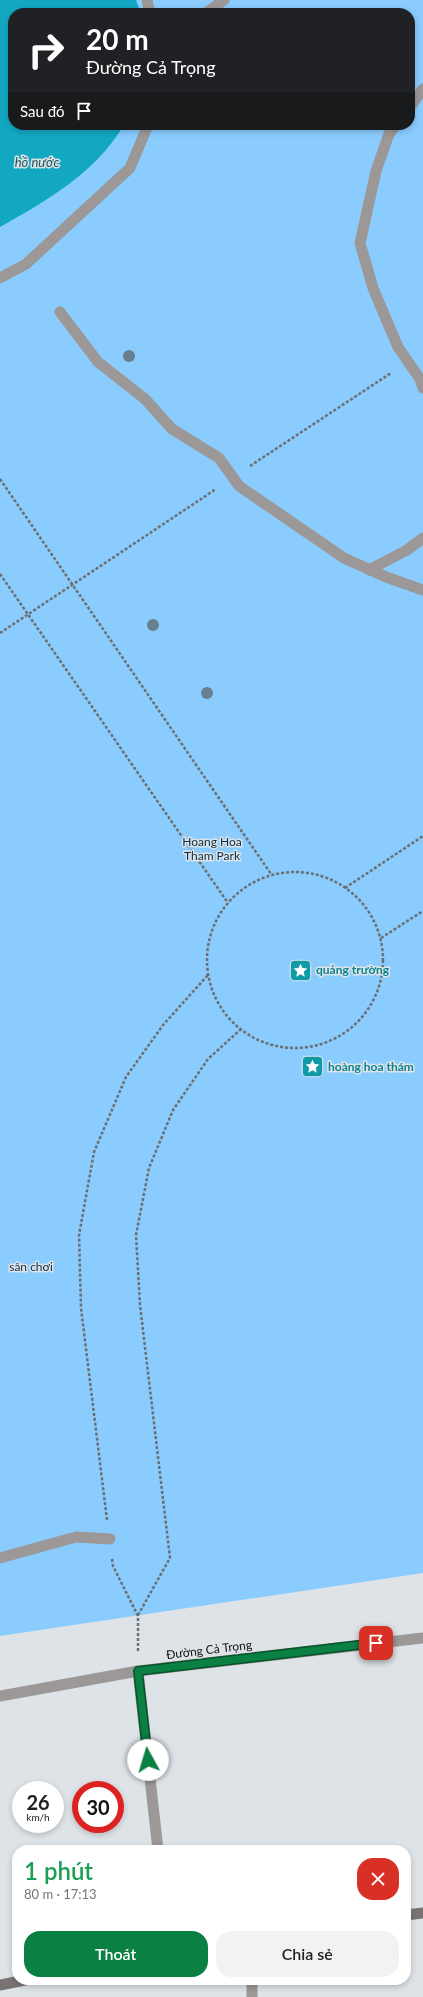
<!DOCTYPE html>
<html lang="vi">
<meta charset="utf-8">
<style>
body{margin:0;font-family:Lato,sans-serif;background:#f2f2f2;color:#202124;height:100vh;display:flex;flex-direction:column;font-size:15px;white-space:nowrap}
*{box-sizing:border-box;margin:0}
p{font-size:13px;color:#757577}
.icon{flex:none;width:22px;height:22px;fill:none;stroke:currentColor;stroke-width:2;stroke-linecap:round;stroke-linejoin:round}
.map{position:relative;flex:1;overflow:hidden}
.drawer{position:absolute;left:12px;top:1845px;width:399px;height:140px;display:flex;flex-direction:column;background:#fff;border-radius:16px;box-shadow:0 2px 6px #0003}
.drawer>*{flex:none}
.top-card{position:absolute;left:8px;top:8px;width:407px;height:122px;border-radius:16px;box-shadow:0 2px 6px #0003;background:#202124;color:#fff;overflow:hidden}
.speed{position:absolute;left:12px;top:1781px;display:flex;gap:8px;font-size:20px;font-weight:700;text-align:center}
.speed>*{display:grid;place-content:center;width:52px;height:52px;border-radius:50%;background:#fff;box-shadow:0 2px 6px #0003;line-height:1}
.speed small{font-size:10px;font-weight:400}
.speed .limit{border:6px solid #d22;background:#fff;color:#111}
.pin{position:absolute;display:grid;place-items:center;width:34px;height:34px;color:#fff;margin:-17px;border-radius:8px;box-shadow:0 2px 6px #0006}
.me{position:absolute;width:44px;margin:-22px;rotate:354deg;stroke-linejoin:round;filter:drop-shadow(0 0 3px #0008)}
.turn{display:flex;align-items:center;gap:14px;height:84px;padding:0 12px;font-size:18px}
.turn .icon{width:52px;height:52px;stroke-width:2.5}
.turn b{display:block;font-size:28px;line-height:34px}
.then{display:flex;align-items:center;height:38px;padding:0 12px;background:#0003;gap:8px;font-size:15px}
.round{display:grid;place-items:center;flex:none;width:42px;height:42px;border-radius:16px;background:#f2f2f2}
.head{display:flex;align-items:center;justify-content:space-between;height:68px;padding:0 12px}
h1{font-size:24px;font-weight:600;line-height:30px;color:#1e9e55}
.button{display:flex;gap:8px;margin-top:auto;padding:8px 12px}
.button a{flex:1;height:46px;border-radius:16px;background:#0b8043;color:#fff;font-size:16px;font-weight:600;line-height:46px;text-align:center}
.button a+a{background:#f2f2f2;color:#202124}
.map>svg:first-child{display:block}
.green{fill:#8accfe;fill-rule:evenodd}
.water{fill:#13a8c2}
.lines{fill:none;stroke-linecap:round;stroke-linejoin:round}
.path{stroke:#6c6f72;stroke-width:2.5;stroke-dasharray:3 2;stroke-linecap:butt}
.pedestrian{stroke:#9b9897;stroke-width:11}
.minor{stroke:#9b9897;stroke-width:11}
.secondary{stroke:#797473;stroke-width:11}
.tree{fill:#697f8e}
.route-casing{stroke:#07532c;stroke-width:10}
.route{stroke:#0b8043;stroke-width:7}
.labels{text-anchor:middle;stroke-width:3;stroke-linejoin:round;paint-order:stroke}
.park-label{font-size:12px;fill:#0a2e45;stroke:#dee3e8}
.culture-label{font-size:12px;font-weight:bold;fill:#0d838f;stroke:#dee3e8;text-anchor:start}
.street-label{font-size:12px;fill:#0d0f10;stroke:#dee3e8}
.water-label{font-size:13px;font-style:italic;fill:#1d535e;stroke:#dee3e8}
</style>
<div class="map">
<svg width="423" height="1997" viewBox="0 0 423 1997">
<rect width="100%" height="100%" fill="#dee3e8"/>
<path class="green" d="M0,0H423V1573L0,1636ZM13,13H410V125H13Z"/>
<path class="water" d="M0,0H136L141,13H13V125H124C95,173 48,200 0,227Z"/>
<g class="lines">
<g class="path">
<polyline points="250,466 391,373"/>
<polyline points="0,479 271,874"/>
<polyline points="0,574 228,903"/>
<polyline points="0,633 216,489"/>
<circle cx="295" cy="960" r="88"/>
<polyline points="345,888 423,836"/>
<polyline points="381,938 423,911"/>
<polyline points="107,1520 81,1308 79,1235 94,1152 126,1077 163,1025 208,975"/>
<polyline points="112,1559 113,1566 138,1616 138,1652"/>
<polyline points="138,1615 170,1558 140,1305 136,1235 149,1168 173,1110 208,1059 240,1030"/>
</g>
<g class="pedestrian">
<polyline points="147,0 150,13"/>
<polyline points="206,13 224,0"/>
<polyline points="410,107 423,89"/>
<polyline points="396,125 389,134 376,171 360,243 373,288 389,326 398,347 420,379 423,388"/>
<polyline points="0,278 26,264 130,168 148,125"/>
<polyline points="60,312 98,362 145,399 172,429 219,458 239,486 344,558 386,577 423,590"/>
<polyline points="369,570 407,550 423,538"/>
<polyline points="0,1558 76,1537 110,1539"/>
</g>
<g class="minor">
<polyline points="138,1671 158,1850"/>
<polyline points="0,1696 138,1671 423,1638"/>
<polyline points="252,1980 252,1997"/>
</g>
<g class="secondary">
<polyline points="406,1915 423,1913"/>
<polyline points="0,1985 25,1980"/>
</g>
</g>
<g class="tree">
<circle cx="129" cy="356" r="6"/>
<circle cx="153" cy="625" r="6"/>
<circle cx="207" cy="693" r="6"/>
</g>
<g class="lines">
<defs>
<polyline id="route" points="148,1760 138,1671 376,1643"/>
</defs>
<use href="#route" class="route-casing"/>
<use href="#route" class="route"/>
</g>
<defs>
<symbol id="sight-square" viewBox="-11 -11 22 22"><rect x="-9" y="-9" width="18" height="18" rx="4" fill="#0f9aa8" stroke="#dee3e8"/><path d="M0-6L1.8-2.2L6-1.7L2.9 1.2L3.7 5.4L0 3.3L-3.7 5.4L-2.9 1.2L-6-1.7L-1.8-2.2Z" fill="#fff"/></symbol>
</defs>
<g fill-rule="evenodd">
<use href="#sight-square" x="288" y="958" width="25" height="25"/>
<use href="#sight-square" x="300" y="1054" width="25" height="25"/>
</g>
<g class="labels">
<g class="park-label">
<text x="212" y="846">Hoang Hoa<tspan x="212" dy="14">Tham Park</tspan></text>
<text x="31" y="1271">sân chơi</text>
</g>
<g class="culture-label">
<text x="316" y="974">quảng trường</text>
<text x="328" y="1071">hoàng hoa thám</text>
</g>
<g class="street-label">
<text transform="translate(209 1650) rotate(-7)" y="4">Đường Cả Trọng</text>
</g>
<g class="water-label">
<text x="37" y="167">hồ nước</text>
</g>
</g>
</svg>
<div class="speed"><div>26<small>km/h</small></div><div class="limit">30</div></div>
<div class="pin" style="left:376px;top:1643px;background:#d93025"><svg class="icon" aria-label="arrive" viewBox="0 0 24 24"><path d="M6 21V4h12l-3 4 3 4H6"/></svg></div>
<svg class="me" style="left:148px;top:1760px" viewBox="-20 -20 40 40"><circle r="19" fill="#fff"/><path d="M0-13L10 11 0 6-10 11z" fill="#0b8043"/></svg>
<div class="top-card">
<div class="turn"><svg class="icon" aria-label="right" viewBox="0 0 24 24"><path d="M7 20v-9h11M14 6l5 5-5 5"/></svg><div><b>20 m</b>Đường Cả Trọng</div></div>
<div class="then">Sau đó<svg class="icon" aria-label="arrive" viewBox="0 0 24 24"><path d="M6 21V4h12l-3 4 3 4H6"/></svg></div>
</div>
<section class="drawer">
<div class="head"><div><h1>1 phút</h1><p>80 m · 17:13</p></div><a class="round" style="background:#d93025;color:#fff"><svg class="icon" aria-label="close" viewBox="0 0 24 24"><path d="M6 6l12 12M18 6L6 18"/></svg></a></div>
<div class="button"><a>Thoát</a><a>Chia sẻ</a></div>
</section>
</div>
